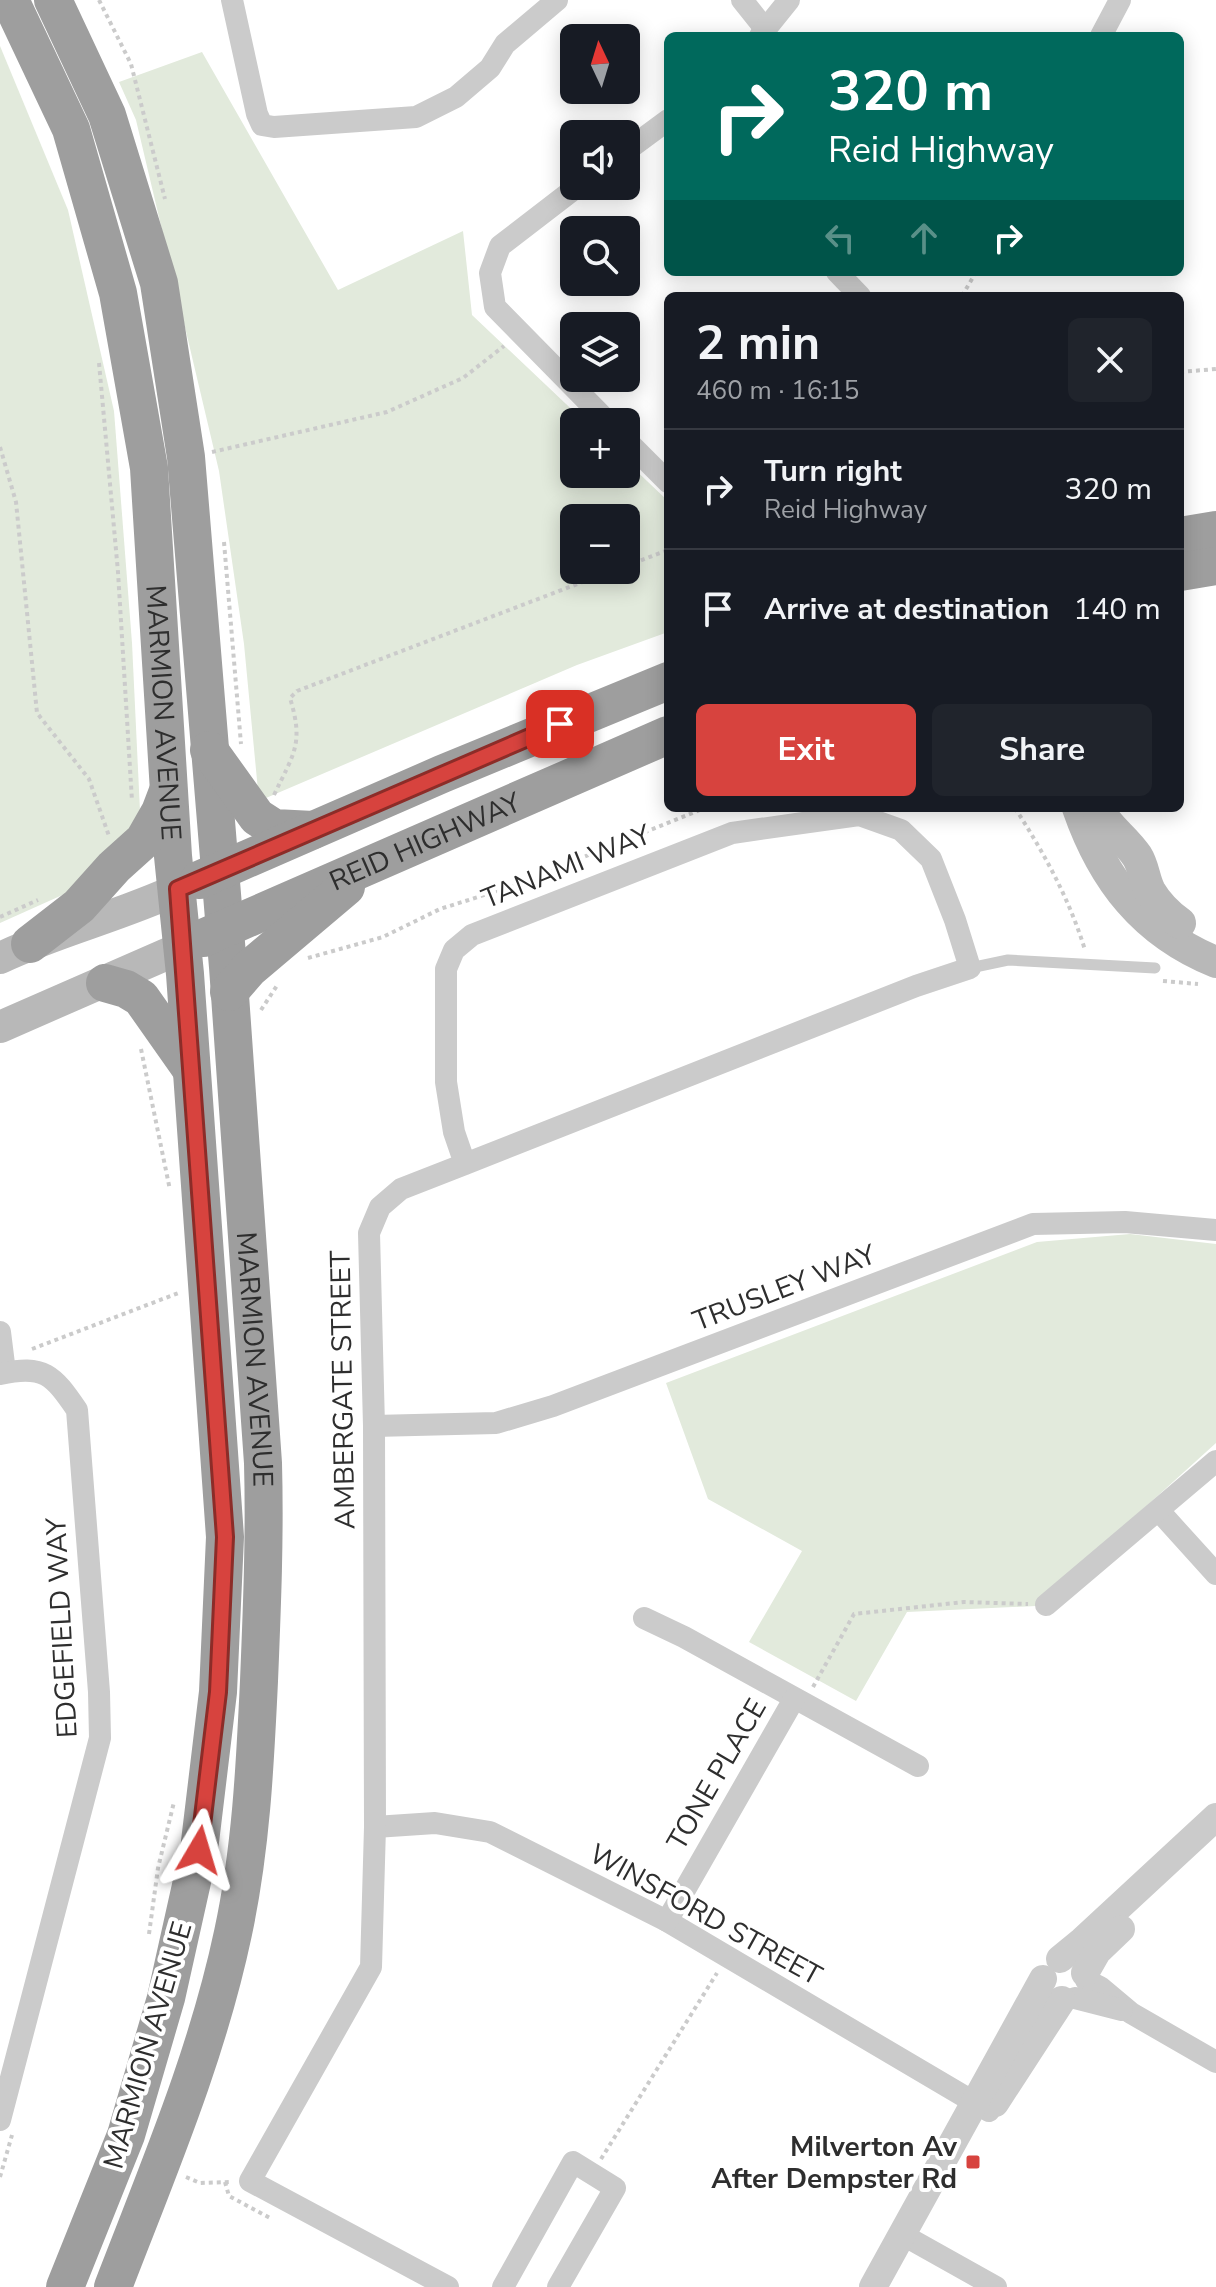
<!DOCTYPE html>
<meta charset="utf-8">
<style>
body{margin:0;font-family:"Nunito Sans",sans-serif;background:#20242c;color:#f1f3f6;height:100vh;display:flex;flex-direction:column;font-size:30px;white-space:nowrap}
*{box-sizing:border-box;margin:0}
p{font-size:26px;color:#9ea1a6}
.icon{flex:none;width:44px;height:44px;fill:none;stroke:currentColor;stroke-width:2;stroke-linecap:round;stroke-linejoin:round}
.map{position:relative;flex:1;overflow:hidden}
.panel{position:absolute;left:664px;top:292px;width:520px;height:520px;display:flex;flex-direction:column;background:#171b24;border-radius:12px;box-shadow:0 4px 20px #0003}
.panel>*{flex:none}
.banner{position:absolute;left:664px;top:32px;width:520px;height:244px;border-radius:12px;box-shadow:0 4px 20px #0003;background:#00695c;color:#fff;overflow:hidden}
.needle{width:52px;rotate:356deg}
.buttons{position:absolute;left:560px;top:24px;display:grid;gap:16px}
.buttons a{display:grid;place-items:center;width:80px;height:80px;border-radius:12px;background:#171b24;box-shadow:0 4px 20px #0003;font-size:40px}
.pin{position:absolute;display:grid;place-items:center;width:68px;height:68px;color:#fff;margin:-34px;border-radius:16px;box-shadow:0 4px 12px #0006}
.me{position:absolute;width:88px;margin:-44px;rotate:7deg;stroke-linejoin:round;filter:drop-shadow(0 0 6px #0008)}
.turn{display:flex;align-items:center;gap:28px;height:168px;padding:0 32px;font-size:36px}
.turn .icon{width:104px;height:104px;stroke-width:2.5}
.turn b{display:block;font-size:56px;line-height:68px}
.lanes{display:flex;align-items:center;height:76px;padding:0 32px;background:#0003;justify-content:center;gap:40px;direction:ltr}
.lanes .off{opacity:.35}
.round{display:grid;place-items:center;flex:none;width:84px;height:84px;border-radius:12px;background:#20242c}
.summary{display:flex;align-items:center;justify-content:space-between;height:136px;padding:0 32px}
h1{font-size:48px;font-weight:700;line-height:60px}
.primary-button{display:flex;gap:16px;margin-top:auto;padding:16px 32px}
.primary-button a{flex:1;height:92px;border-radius:12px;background:#d7433e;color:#fff;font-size:32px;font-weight:700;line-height:92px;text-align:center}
.primary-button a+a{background:#20242c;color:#f1f3f6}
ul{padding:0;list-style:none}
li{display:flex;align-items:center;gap:24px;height:120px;padding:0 32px;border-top:2px solid #363941}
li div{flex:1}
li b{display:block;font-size:30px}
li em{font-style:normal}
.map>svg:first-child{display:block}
.green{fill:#e2eadc;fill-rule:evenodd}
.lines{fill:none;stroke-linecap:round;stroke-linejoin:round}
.path{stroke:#cbcbcb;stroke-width:4;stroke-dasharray:4 4;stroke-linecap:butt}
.service{stroke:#cbcbcb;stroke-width:11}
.minor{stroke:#cbcbcb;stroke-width:22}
.tertiary{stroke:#cbcbcb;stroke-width:28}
.secondary{stroke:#b8b8b8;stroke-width:32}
.trunk{stroke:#9e9e9e;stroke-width:38}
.route-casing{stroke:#8c2c28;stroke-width:20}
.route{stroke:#d7433e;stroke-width:14}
.poi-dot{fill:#d7433e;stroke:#fff;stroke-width:3}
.labels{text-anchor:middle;stroke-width:8;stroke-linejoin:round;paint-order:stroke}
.street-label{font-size:28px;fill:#2e2e2e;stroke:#fff}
.poi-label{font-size:28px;font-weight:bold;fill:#2e2e2e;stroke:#fff;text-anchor:end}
</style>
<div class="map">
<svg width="1216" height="2287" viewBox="0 0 1216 2287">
<rect width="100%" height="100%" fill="#fff"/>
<g class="green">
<polygon points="0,46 68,210 114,411 132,643 140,811 122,847 78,888 0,923"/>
<path d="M202,52L338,290L463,231L472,315L585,422H574V474H626V461L668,501V632L577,665L259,801L244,644L219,471L136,120L119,82ZM574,518H626V570H574Z"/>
<polygon points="1130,1234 1216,1244 1216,1443 1036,1606 907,1612 856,1701 749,1642 802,1551 708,1499 666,1383 1037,1242"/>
</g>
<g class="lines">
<g class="path">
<polyline points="99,0 131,64 165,199"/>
<polyline points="962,296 976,272"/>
<polyline points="99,363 118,572 132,801"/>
<polyline points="1180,372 1216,369"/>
<polyline points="0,447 16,502 37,713 89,779 109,836"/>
<polyline points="212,452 387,412 463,378 504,346"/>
<polyline points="224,542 241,744"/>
<polyline points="626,566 668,550"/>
<path d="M274,795C294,753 304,744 290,698L297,691L614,570"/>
<path d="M1015,808C1044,853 1069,898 1085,950"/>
<polyline points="0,917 38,900"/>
<polyline points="308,958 383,937 440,909 535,879 571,862 705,808"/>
<polyline points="1163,981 1198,984"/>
<polyline points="261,1010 278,984"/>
<polyline points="141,1049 170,1190"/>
<polyline points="32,1349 181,1292"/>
<polyline points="813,1687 854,1614 964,1602 1028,1604"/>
<polyline points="149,1934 158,1868 174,1802"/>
<polyline points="601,2159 717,1973"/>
<polyline points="0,2177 12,2135"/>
<polyline points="186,2177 200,2183 232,2182"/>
<polyline points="225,2182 229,2196 270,2218"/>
</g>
<polyline class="service" points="970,968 1008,960 1155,968"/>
<g class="minor">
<polyline points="232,0 257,114 262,125 274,127 416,117 456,97 490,68 505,44 557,0"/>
<polyline points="742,0 766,30"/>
<polyline points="760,36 789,0"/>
<polyline points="1101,36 1120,0"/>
<polyline points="626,151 668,120"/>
<polyline points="578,186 500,246 490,273 495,307 608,422"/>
<polyline points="837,272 860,296"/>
<polyline points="626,440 668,482"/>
<polyline points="0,1332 5,1372"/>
<path d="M0,1374C44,1364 53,1375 77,1410L99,1692L100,1738L0,2120"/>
<polyline points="374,1426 496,1423 553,1406 1033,1224 1125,1222 1216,1230"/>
<polyline points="1159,1511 1216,1574"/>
<polyline points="1046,1605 1216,1461"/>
<polyline points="644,1618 684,1637 918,1766"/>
<polyline points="375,1827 435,1823 490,1832 667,1921 989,2111"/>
<polyline points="667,1921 794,1699"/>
<polyline points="1086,1980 1100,1987 1131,2013 1216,2062"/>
<polyline points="1075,1998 1122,2010"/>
<polyline points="903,2235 996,2287"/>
<polyline points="448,2287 250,2181 371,1967 375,1827 374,1426 369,1233 380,1207 401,1189 465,1164 916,986 970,968 955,920 931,859 901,830 859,815 732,833 472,935 454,950 446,969 446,1082 454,1132 465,1164"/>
<polyline points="503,2287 573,2162 615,2188 558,2287"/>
</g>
<g class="tertiary">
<polyline points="1060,1959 1082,1941 1216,1817"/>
<polyline points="1085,1973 1097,1952 1121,1929"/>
<polyline points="995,2103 1062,2000"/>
<polyline points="873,2287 1043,1979"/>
</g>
<g class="secondary">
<path d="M1078,808C1103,880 1144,933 1216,962"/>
<path d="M1097,808C1107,827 1125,838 1137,856C1144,867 1144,880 1150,891C1157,903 1169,915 1180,923"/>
<path d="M0,958C57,931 120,916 178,889"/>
<polyline points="0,1027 183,947"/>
</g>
<g class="trunk">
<path id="s1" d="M10,0L71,129L118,293L149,468L173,856L185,974L225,1537L218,1692L199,1850L166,1998L126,2135L65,2287"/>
<path id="s2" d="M53,0L107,115L159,283L186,457L228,967L263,1463C265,1536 262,1608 259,1681C255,1766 251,1849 233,1933C207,2056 158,2170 113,2287"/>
<polyline points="1180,536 1216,530"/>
<polyline points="1180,572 1216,566"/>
<polyline points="209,750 257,817 274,828 313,830"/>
<polyline points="199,880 442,774 668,681"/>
<path id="s3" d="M203,938L668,735"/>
<polyline points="30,944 79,906 114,867 144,840 160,812 168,791"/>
<polyline points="105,983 126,989 141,998 191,1069"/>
<polyline points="229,992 249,969 346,887"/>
</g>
</g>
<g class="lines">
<defs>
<polyline id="route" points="199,1850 218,1692 225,1537 178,889 560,724"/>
</defs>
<use href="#route" class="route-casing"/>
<use href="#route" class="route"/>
</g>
<rect class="poi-dot" x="965" y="2154" width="16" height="16" rx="4"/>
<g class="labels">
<g class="street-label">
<text dy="10" stroke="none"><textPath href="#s1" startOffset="736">MARMION AVENUE</textPath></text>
<text dy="10" stroke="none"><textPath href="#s3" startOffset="242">REID HIGHWAY</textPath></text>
<text transform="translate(566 866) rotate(-22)" y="10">TANAMI WAY</text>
<text transform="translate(784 1287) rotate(-21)" y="10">TRUSLEY WAY</text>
<text dy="10" stroke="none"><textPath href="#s2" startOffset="1384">MARMION AVENUE</textPath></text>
<text transform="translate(342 1390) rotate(-91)" y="10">AMBERGATE STREET</text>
<text transform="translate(61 1628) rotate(-93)" y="10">EDGEFIELD WAY</text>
<text transform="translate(716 1774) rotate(-60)" y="10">TONE PLACE</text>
<text transform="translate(706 1914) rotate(29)" y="10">WINSFORD STREET</text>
<text transform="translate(147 2045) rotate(-74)" y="10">MARMION AVENUE</text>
</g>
<g class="poi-label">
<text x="957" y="2156">Milverton Av<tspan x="957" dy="32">After Dempster Rd</tspan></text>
</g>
</g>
</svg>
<div class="buttons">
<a><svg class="needle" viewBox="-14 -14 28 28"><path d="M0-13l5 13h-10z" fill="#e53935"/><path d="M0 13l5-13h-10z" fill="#9ea1a6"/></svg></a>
<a><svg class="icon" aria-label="sound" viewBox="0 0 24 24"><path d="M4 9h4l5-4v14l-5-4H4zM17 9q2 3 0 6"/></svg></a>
<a><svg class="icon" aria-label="search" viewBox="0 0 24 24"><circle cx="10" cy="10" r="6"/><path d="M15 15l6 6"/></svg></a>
<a><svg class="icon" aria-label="layers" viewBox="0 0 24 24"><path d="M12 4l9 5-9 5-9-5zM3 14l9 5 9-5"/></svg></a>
<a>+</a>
<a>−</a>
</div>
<div class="pin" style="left:560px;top:724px;background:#d93025"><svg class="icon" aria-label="arrive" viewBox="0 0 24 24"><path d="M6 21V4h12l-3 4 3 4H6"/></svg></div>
<svg class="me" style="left:199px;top:1850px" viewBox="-20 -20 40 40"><path d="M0-17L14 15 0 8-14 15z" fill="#d7433e" stroke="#fff" stroke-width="4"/></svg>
<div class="banner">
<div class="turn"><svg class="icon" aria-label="right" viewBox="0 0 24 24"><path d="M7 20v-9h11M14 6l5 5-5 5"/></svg><div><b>320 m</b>Reid Highway</div></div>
<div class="lanes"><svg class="icon off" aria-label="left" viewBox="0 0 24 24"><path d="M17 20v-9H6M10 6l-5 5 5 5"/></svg><svg class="icon off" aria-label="ahead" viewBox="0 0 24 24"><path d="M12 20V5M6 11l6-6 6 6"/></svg><svg class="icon" aria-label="right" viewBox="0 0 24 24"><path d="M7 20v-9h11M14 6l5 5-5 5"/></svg></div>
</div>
<section class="panel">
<div class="summary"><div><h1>2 min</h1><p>460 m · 16:15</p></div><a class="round"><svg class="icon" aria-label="close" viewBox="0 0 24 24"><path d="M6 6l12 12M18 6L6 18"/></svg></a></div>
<ul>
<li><svg class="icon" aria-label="right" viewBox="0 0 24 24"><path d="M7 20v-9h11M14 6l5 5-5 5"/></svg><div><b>Turn right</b><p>Reid Highway</p></div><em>320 m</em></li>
<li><svg class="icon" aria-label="arrive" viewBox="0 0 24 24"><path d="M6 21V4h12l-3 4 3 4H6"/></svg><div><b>Arrive at destination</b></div><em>140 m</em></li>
</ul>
<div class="primary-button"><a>Exit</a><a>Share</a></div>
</section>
</div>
